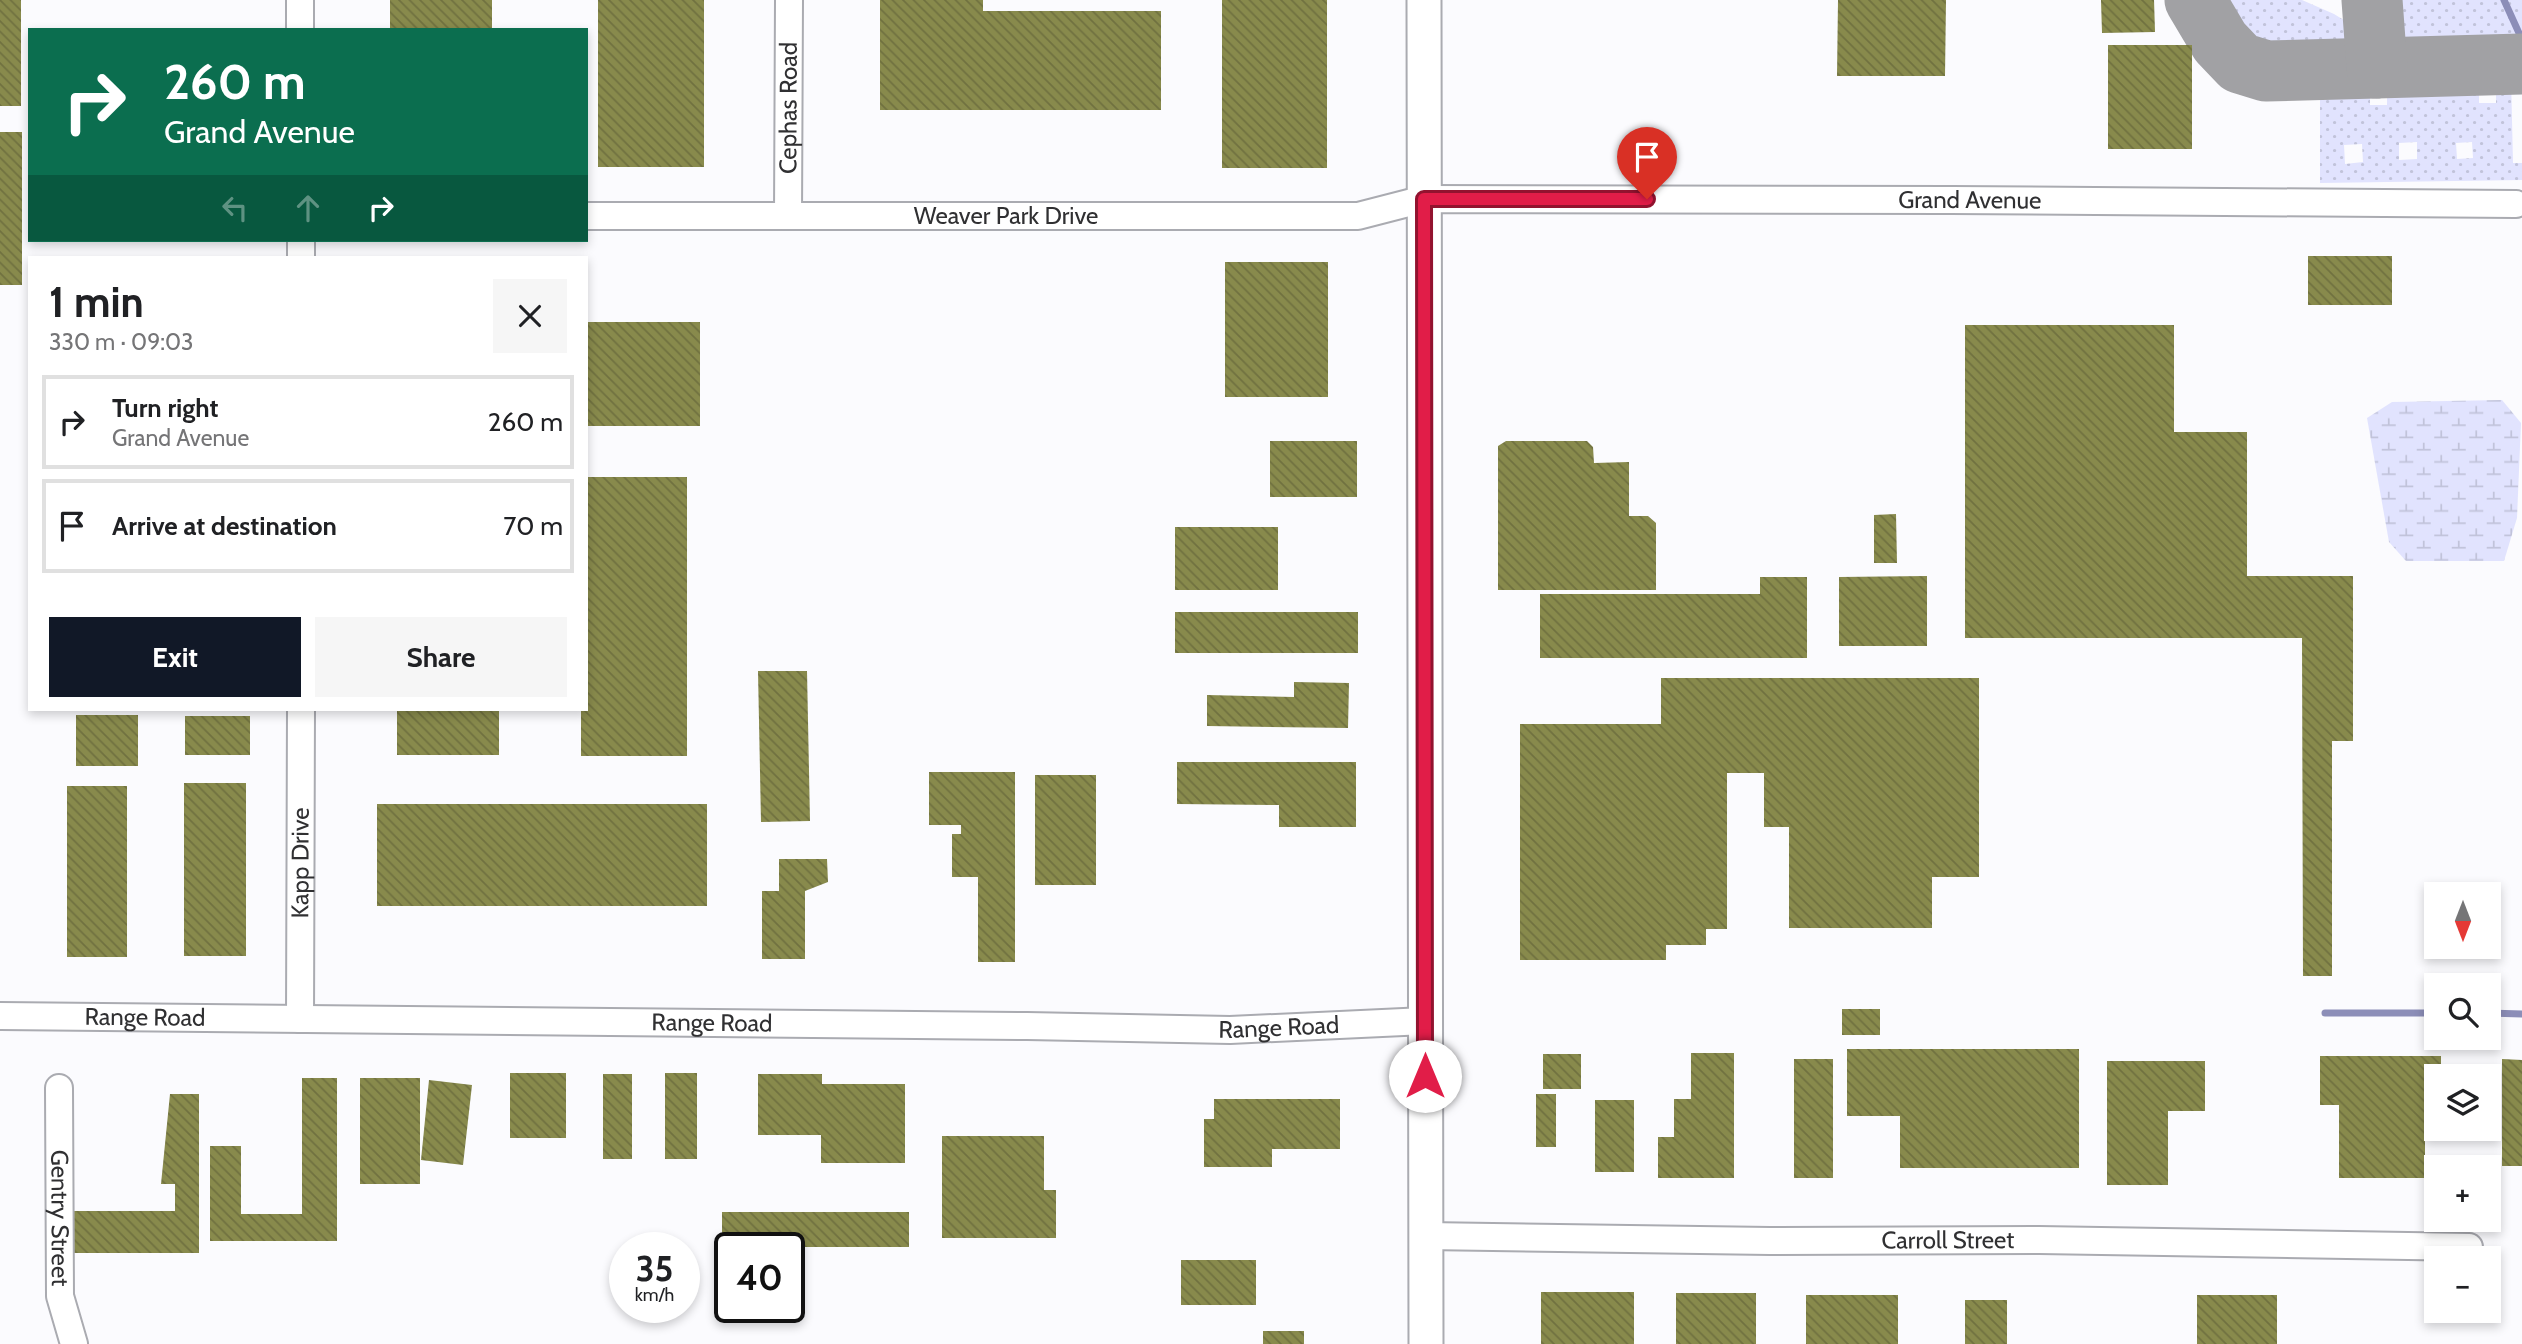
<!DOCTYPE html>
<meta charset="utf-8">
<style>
body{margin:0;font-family:Cabin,sans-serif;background:#f6f6f6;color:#202124;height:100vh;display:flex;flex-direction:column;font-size:26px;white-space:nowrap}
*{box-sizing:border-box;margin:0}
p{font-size:23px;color:#757577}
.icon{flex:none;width:38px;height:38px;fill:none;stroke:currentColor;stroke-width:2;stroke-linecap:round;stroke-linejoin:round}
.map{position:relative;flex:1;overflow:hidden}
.drawer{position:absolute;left:28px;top:256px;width:560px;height:455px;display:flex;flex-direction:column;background:#fff;border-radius:0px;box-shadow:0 4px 10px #0003}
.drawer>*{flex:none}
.top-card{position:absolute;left:28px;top:28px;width:560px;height:214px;border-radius:0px;box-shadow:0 4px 10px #0003;background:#0b6e4f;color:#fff;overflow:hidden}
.needle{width:46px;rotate:180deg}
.tools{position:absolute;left:2424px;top:882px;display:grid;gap:14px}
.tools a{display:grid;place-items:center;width:77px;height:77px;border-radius:0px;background:#fff;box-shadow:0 4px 10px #0003;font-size:35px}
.speed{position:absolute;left:609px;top:1232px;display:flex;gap:14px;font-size:35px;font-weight:700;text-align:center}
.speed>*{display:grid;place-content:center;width:91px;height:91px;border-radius:50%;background:#fff;box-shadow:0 4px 10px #0003;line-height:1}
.speed small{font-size:18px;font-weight:400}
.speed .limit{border:4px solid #111;border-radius:10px;background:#fff;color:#111}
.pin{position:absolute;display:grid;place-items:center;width:60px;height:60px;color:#fff;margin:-72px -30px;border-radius:50% 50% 50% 0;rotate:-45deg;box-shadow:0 0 7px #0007}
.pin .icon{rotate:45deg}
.me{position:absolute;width:77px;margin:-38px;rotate:0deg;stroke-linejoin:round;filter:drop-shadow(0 0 5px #0008)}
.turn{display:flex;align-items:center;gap:24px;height:147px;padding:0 21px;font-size:32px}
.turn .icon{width:91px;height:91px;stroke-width:2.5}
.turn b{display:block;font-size:49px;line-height:60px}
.lanes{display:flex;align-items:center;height:66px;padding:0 21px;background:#0003;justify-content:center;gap:35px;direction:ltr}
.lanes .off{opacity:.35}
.round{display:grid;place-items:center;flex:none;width:74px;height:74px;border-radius:0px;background:#f6f6f6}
.headline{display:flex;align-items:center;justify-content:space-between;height:119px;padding:0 21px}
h1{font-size:42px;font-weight:700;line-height:52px}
.primary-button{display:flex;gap:14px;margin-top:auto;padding:14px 21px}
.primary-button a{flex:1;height:80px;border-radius:0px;background:#111827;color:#fff;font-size:28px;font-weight:700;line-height:80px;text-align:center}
.primary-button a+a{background:#f6f6f6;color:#202124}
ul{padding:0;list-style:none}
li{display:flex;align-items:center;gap:21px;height:94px;margin:0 14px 10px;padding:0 7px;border:4px solid #e0e0e0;border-radius:0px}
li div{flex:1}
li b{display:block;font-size:26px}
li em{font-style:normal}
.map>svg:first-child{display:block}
.grass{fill:url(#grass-dots);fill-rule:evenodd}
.wetland{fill:url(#wetland-marsh)}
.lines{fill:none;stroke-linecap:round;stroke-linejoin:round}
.stream{stroke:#8c8eb8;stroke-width:7}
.taxiway{stroke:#a1a1a4;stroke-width:61}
.building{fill:url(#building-back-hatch)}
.minor-casing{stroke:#aaabb1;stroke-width:30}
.tertiary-casing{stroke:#aaabb1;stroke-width:37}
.minor{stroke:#fff;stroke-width:26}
.tertiary{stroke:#fff;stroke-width:33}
.route-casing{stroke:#92132f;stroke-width:18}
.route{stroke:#e11d48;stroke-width:12}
.labels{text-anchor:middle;stroke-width:5;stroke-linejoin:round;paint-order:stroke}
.street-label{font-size:24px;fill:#303032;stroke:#fff}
</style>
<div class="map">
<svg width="2522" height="1344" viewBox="0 0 2522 1344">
<defs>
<pattern id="grass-dots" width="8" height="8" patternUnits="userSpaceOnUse" patternTransform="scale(1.75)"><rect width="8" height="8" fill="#e1e3fe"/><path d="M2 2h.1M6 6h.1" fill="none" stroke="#c1c3da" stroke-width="1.8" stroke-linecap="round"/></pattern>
<pattern id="wetland-marsh" width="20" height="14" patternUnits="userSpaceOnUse" patternTransform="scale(1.75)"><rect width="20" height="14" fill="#e1e3fe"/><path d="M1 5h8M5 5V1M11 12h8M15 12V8" fill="none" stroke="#c1c3da"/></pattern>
<pattern id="building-back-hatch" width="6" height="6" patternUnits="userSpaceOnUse" patternTransform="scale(1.75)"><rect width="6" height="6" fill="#888a4c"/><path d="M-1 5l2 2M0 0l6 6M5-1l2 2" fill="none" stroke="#707140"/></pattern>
</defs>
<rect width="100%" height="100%" fill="#fbfbfe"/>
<g class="grass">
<path d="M2209,0H2302L2334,14L2363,32L2368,40L2369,51L2366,58C2330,59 2257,70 2233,37C2230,33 2229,27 2226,22C2222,14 2215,7 2209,0Z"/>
<polygon points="2383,0 2522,0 2522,53 2397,56 2388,47"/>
<path d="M2511,77L2513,163H2522V180L2320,183V98L2326,88L2338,79ZM2496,86V103H2479V87ZM2387,88V105H2370V89ZM2417,142V159L2399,160V143ZM2472,142L2473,158L2457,159L2456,143ZM2362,144L2363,162L2345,164L2344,145Z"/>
</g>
<polygon class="wetland" points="2502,400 2521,423 2517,518 2504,561 2406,561 2389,542 2367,418 2392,402"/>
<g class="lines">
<g class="stream">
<polyline points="2504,0 2519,33"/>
<polyline points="2325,1013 2436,1013"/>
<polyline points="2488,1013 2522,1014"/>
</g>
<g class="taxiway">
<polyline points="2195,0 2220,42 2240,63 2266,71 2522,64"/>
<polyline points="2372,0 2377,68"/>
</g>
</g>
<g class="building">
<rect x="0" y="0" width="21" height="106"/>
<rect x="390" y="0" width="102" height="30"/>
<rect x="598" y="0" width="106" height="167"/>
<polygon points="880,0 983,0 983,11 1161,11 1161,110 880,110"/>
<rect x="1222" y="0" width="105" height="168"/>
<polygon points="1838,0 1946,0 1945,76 1837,76"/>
<polygon points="2101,0 2154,0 2155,32 2102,33"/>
<rect x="2108" y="45" width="84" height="104"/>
<rect x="0" y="132" width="22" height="153"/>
<rect x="2308" y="256" width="84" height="49"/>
<rect x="1225" y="262" width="103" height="135"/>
<rect x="586" y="322" width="114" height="104"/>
<polygon points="1965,325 2174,325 2174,432 2247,432 2247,576 2353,576 2353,741 2332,741 2332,976 2303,976 2302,638 1965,638"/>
<rect x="1270" y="441" width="87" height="56"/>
<polygon points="1506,441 1587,441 1593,447 1594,463 1629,462 1629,516 1648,516 1656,523 1656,590 1498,590 1498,446"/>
<polygon points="586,477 687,477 687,756 581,756 581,709 586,709"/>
<polygon points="1896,514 1897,563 1874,563 1874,515"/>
<rect x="1175" y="527" width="103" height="63"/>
<polygon points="1927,576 1927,646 1839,646 1839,577"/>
<polygon points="1760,577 1807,577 1807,658 1540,658 1540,594 1760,594"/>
<rect x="1175" y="612" width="183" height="41"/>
<polygon points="758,671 807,671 810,821 761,822"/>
<polygon points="1661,678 1979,678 1979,877 1932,877 1932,928 1789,928 1789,827 1764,827 1764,773 1727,773 1727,929 1706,929 1706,945 1666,945 1666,960 1520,960 1520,724 1661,724"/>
<polygon points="1294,682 1349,683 1348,728 1207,726 1207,695 1294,697"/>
<rect x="397" y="709" width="102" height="46"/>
<rect x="76" y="715" width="62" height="51"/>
<rect x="185" y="716" width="65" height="39"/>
<polygon points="1177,762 1356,762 1356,827 1279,827 1279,805 1177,804"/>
<polygon points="929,772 1015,772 1015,962 978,962 978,877 952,877 952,834 961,834 961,825 929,825"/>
<rect x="1035" y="775" width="61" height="110"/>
<rect x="184" y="783" width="62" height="173"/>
<rect x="67" y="786" width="60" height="171"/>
<rect x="377" y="804" width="330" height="102"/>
<polygon points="779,859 827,859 828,882 805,891 805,959 762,959 762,891 779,891"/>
<rect x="1842" y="1009" width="38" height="26"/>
<polygon points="1847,1049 2079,1049 2079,1168 1900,1168 1900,1116 1847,1116"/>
<polygon points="1691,1053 1734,1053 1734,1178 1658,1178 1658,1137 1674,1137 1674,1099 1691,1099"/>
<rect x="1543" y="1054" width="38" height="35"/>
<polygon points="2320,1056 2441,1056 2441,1076 2436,1076 2436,1105 2425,1105 2425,1178 2339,1178 2339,1105 2320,1105"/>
<rect x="1794" y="1059" width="39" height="119"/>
<polygon points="2502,1059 2522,1060 2522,1166 2502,1166"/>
<polygon points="2107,1061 2205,1061 2205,1111 2168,1111 2168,1185 2107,1185"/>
<rect x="510" y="1073" width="56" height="65"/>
<rect x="665" y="1073" width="32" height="86"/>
<rect x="603" y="1074" width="29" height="85"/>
<polygon points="758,1074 822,1074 822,1084 905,1084 905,1163 821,1163 821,1135 758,1135"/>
<polygon points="302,1078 337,1078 337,1241 210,1241 210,1146 241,1146 241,1214 302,1214"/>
<rect x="360" y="1078" width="60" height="106"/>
<polygon points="429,1080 472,1085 463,1165 421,1160"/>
<polygon points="170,1094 199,1094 199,1253 71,1253 71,1211 175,1211 175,1184 161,1184"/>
<rect x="1536" y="1094" width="20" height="53"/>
<polygon points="1214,1099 1340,1099 1340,1149 1272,1149 1272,1167 1204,1167 1204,1119 1214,1119"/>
<rect x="1595" y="1100" width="39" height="72"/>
<polygon points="942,1136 1044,1136 1044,1190 1056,1190 1056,1238 942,1238"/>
<rect x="722" y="1212" width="187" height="35"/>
<rect x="1181" y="1260" width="75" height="45"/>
<rect x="1541" y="1292" width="93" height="52"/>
<rect x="1676" y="1293" width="80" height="51"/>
<rect x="1806" y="1295" width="92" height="49"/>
<rect x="2197" y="1295" width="80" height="49"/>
<rect x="1965" y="1300" width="42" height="44"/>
<rect x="1263" y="1331" width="41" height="13"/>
</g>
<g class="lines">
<defs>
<g id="minor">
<polyline points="300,0 300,30"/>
<path id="s1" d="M586,216H1358L1424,199L1951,200L2516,204"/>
<path id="s2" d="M788,216L789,0"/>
<polyline points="301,240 301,257"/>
<path id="s3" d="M0,1016L1027,1026L1230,1030L1425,1021"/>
<path id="s4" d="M300,1019L301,709"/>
<path id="s5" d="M59,1088L60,1296L74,1344"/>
<path id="s6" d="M1426,1236L1770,1241L2039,1240L2469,1247"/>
</g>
<polyline id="tertiary" points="1424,0 1426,1344"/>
</defs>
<use href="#minor" class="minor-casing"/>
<use href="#tertiary" class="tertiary-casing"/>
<use href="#minor" class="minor"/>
<use href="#tertiary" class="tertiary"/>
</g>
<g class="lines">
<defs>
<polyline id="route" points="1425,1076 1424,199 1647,199"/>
</defs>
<use href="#route" class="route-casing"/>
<use href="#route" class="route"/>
</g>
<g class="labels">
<g class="street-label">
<text dy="8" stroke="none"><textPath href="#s2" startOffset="108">Cephas Road</textPath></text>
<text dy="8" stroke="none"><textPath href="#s1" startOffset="1386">Grand Avenue</textPath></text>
<text dy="8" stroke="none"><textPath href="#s1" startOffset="420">Weaver Park Drive</textPath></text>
<text dy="8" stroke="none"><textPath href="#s4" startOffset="156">Kapp Drive</textPath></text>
<text dy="8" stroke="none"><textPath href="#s3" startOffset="145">Range Road</textPath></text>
<text dy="8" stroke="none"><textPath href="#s3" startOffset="712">Range Road</textPath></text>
<text dy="8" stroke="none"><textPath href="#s3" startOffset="1279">Range Road</textPath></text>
<text dy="8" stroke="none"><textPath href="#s5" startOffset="130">Gentry Street</textPath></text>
<text dy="8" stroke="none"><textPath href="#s6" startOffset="522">Carroll Street</textPath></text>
</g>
</g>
</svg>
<div class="tools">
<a><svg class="needle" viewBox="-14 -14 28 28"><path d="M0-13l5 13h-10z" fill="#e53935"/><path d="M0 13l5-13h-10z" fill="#757577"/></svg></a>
<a><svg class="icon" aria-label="search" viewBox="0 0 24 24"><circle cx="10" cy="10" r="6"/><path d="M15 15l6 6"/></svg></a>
<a><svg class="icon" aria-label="layers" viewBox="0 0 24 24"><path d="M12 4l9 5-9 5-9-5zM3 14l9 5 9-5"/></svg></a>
<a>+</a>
<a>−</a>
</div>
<div class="speed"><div>35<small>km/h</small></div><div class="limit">40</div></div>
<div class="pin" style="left:1647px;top:199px;background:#d93025"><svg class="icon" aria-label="arrive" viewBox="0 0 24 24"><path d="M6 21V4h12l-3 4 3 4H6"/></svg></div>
<svg class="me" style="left:1425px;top:1076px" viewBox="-20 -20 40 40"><circle r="19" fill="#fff"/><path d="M0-13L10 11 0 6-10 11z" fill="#e11d48"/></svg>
<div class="top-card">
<div class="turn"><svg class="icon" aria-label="right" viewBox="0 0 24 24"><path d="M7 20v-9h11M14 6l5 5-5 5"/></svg><div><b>260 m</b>Grand Avenue</div></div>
<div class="lanes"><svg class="icon off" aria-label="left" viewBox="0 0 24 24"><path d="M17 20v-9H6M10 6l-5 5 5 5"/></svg><svg class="icon off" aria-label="ahead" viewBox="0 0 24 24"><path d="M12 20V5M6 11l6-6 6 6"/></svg><svg class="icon" aria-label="right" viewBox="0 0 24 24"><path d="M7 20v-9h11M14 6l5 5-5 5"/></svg></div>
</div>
<section class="drawer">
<div class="headline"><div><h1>1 min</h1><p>330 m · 09:03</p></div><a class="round"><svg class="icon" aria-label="close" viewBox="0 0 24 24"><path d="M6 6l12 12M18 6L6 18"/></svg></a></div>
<ul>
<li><svg class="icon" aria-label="right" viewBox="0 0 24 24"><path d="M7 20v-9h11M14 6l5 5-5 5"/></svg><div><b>Turn right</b><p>Grand Avenue</p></div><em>260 m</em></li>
<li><svg class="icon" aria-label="arrive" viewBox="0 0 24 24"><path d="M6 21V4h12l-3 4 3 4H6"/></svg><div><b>Arrive at destination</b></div><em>70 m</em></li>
</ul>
<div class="primary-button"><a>Exit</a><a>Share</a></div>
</section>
</div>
